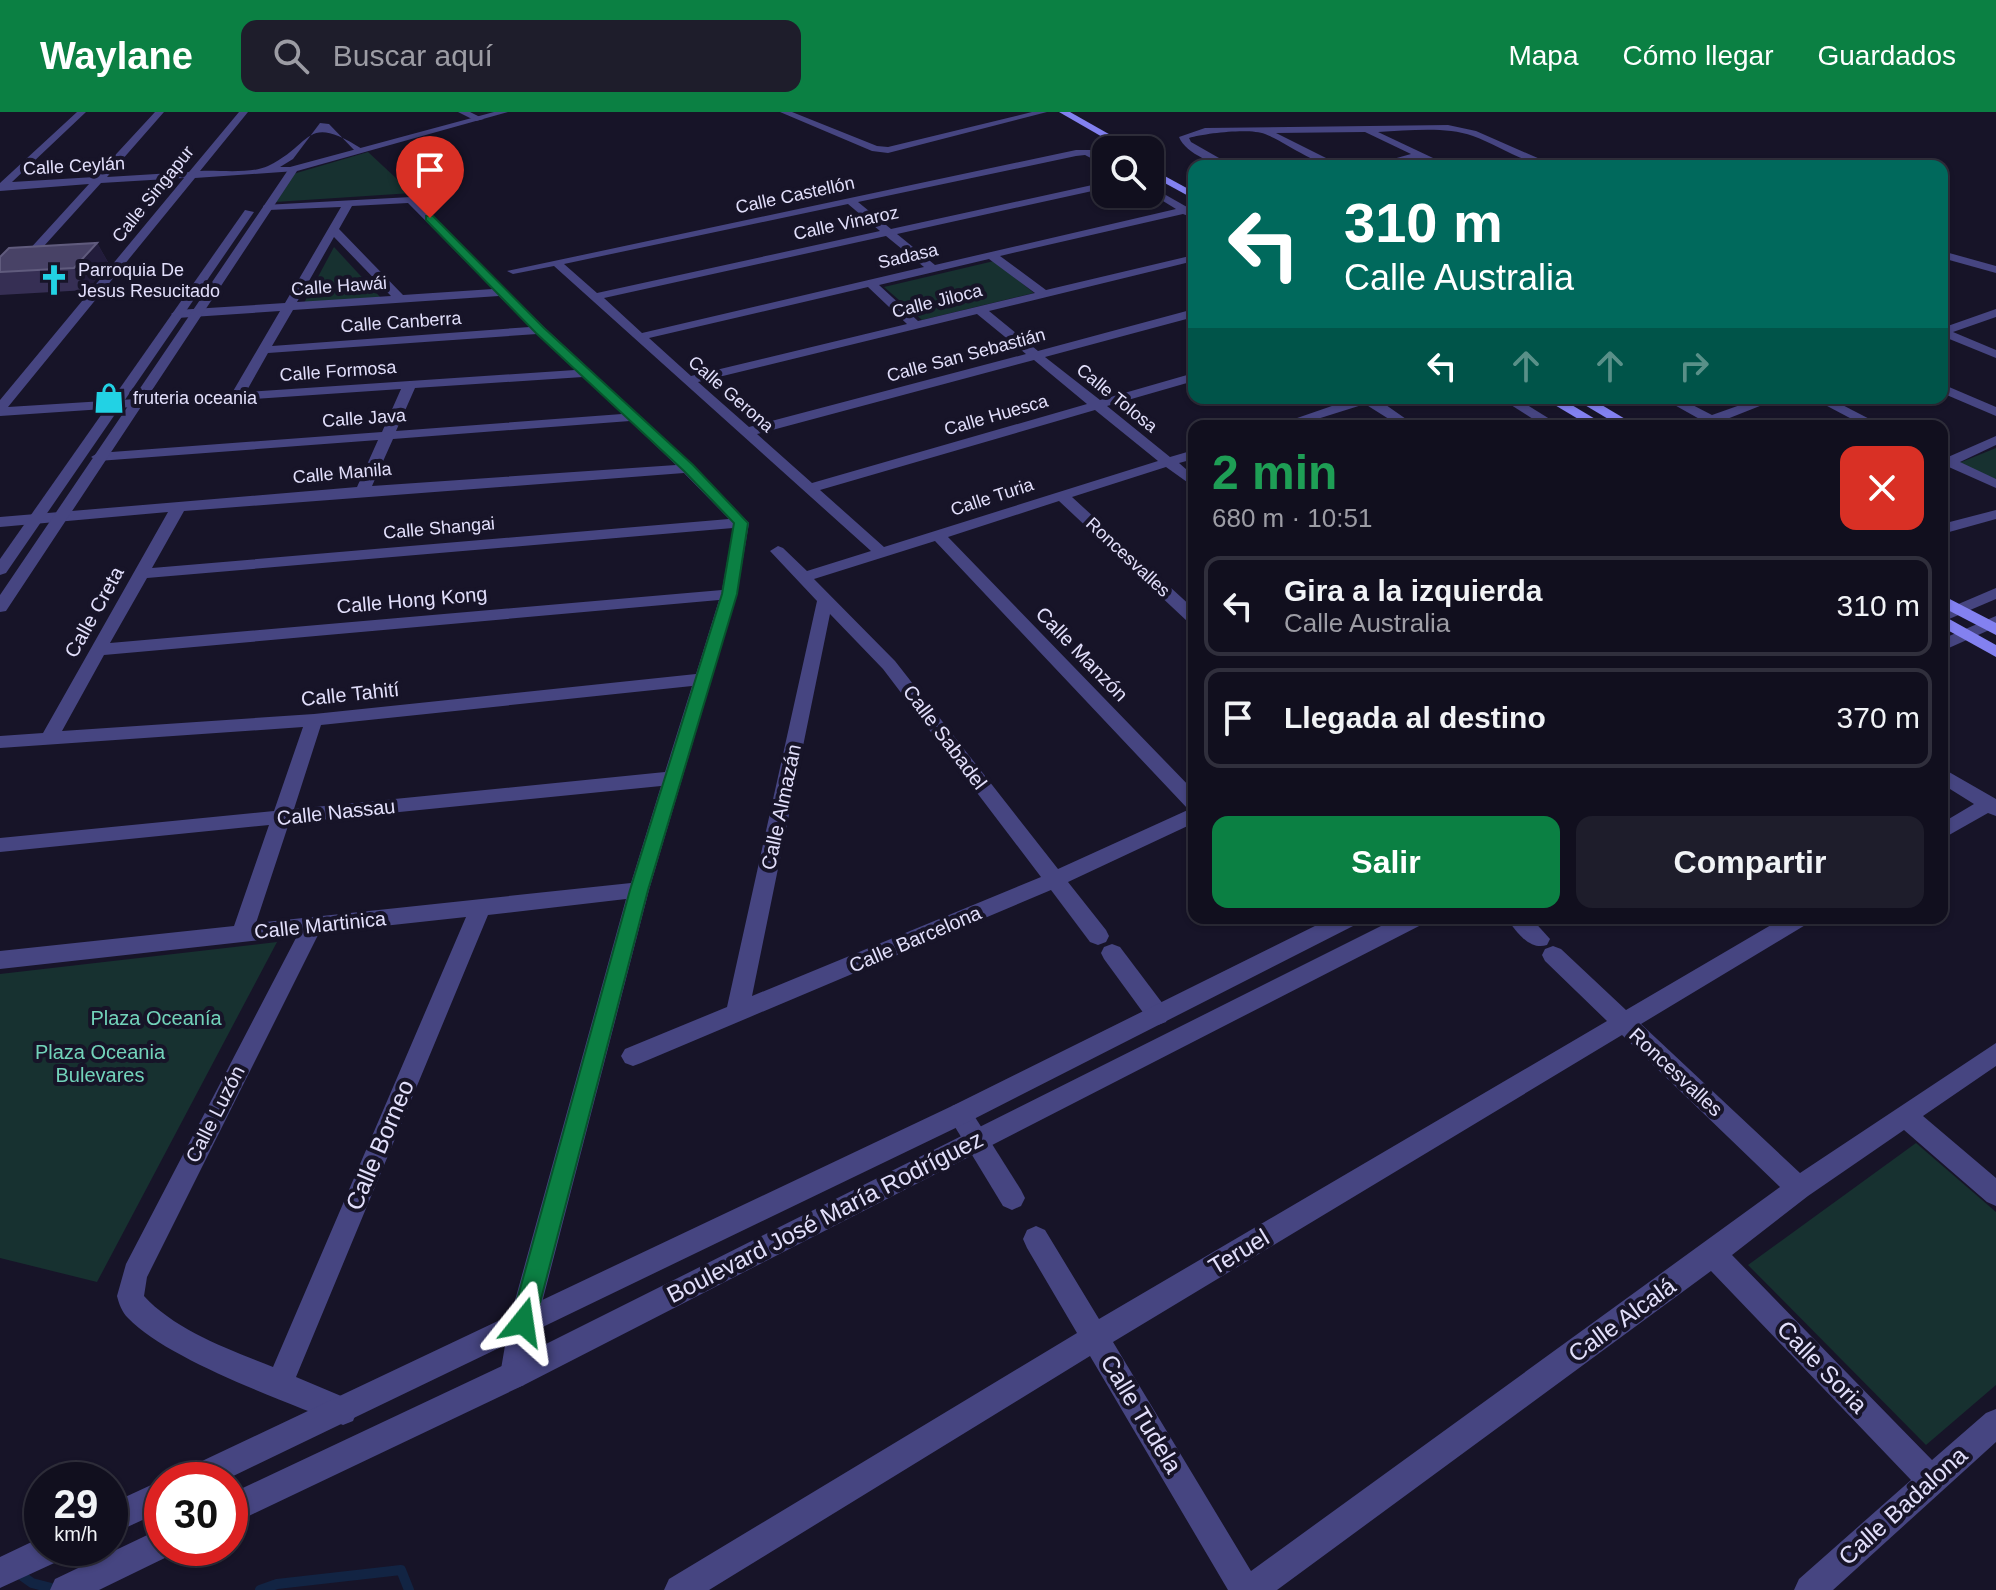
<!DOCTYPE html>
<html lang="es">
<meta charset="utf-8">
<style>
body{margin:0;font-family:Arial,sans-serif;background:#1e1d2b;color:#f1f3f6;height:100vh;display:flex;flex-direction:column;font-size:30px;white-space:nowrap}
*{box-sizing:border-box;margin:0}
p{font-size:26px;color:#9c9ca4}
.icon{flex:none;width:44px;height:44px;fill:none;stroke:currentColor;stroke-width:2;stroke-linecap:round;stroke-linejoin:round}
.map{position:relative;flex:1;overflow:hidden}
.side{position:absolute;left:1188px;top:308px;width:760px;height:504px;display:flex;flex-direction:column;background:#110f1e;border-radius:16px;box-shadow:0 2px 6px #0004,0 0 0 2px #302f3c}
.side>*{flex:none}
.guide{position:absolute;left:1188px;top:48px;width:760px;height:244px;border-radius:16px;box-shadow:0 2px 6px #0004,0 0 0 2px #302f3c;background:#00695c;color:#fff;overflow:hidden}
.fabs{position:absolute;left:1092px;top:24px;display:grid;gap:16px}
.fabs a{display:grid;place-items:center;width:72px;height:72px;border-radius:16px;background:#110f1e;box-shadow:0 2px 6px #0004,0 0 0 2px #302f3c;font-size:40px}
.speed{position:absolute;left:24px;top:1350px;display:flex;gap:16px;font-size:40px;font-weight:700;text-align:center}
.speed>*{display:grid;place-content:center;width:104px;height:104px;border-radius:50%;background:#110f1e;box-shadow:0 2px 6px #0004,0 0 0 2px #302f3c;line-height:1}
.speed small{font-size:20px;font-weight:400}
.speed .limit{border:12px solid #d22;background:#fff;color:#111}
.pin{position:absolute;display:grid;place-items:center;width:68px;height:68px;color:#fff;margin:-82px -34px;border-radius:50% 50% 50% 0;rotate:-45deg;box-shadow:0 0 8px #0007}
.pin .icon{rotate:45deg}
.me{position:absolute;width:88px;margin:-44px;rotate:15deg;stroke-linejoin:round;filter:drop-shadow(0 0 6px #0008)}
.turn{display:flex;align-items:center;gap:28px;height:168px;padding:0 24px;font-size:36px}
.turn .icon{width:104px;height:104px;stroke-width:2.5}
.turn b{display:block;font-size:56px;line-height:68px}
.lanes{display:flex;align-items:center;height:76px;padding:0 24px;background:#0003;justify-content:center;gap:40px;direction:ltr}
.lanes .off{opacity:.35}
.round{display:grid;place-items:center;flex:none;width:84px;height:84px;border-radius:16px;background:#1e1d2b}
.overview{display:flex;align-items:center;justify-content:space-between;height:136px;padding:0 24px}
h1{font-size:48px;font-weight:800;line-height:60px;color:#1e9e55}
.button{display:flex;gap:16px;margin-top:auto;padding:16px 24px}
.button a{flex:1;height:92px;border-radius:16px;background:#0b8043;color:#fff;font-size:32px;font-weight:800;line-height:92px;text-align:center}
.button a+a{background:#1e1d2b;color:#f1f3f6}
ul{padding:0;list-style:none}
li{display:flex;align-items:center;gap:24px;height:100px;margin:0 16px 12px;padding:0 8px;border:4px solid #302f3c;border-radius:16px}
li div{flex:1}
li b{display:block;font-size:30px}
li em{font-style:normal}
header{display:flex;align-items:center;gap:48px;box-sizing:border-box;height:112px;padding:0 40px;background:#0b8043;color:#fff}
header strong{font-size:38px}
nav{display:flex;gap:44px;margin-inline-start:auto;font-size:28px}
.search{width:560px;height:72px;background:#1e1d2b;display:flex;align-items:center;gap:20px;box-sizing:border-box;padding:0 28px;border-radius:16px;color:#9c9ca4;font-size:30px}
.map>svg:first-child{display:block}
.green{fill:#173130}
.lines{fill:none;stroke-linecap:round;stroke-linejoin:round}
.stream{stroke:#122443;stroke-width:10}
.minor{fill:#464581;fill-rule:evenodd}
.tertiary{fill:#464581;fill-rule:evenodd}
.secondary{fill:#8381f0;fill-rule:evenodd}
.wall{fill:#362f54}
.shaded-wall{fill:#221c3b}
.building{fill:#484266;stroke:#605b7d;stroke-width:2}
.route{fill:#0b8043;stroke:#07532c;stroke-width:2}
.labels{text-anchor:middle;stroke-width:8;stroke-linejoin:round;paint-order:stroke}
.far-street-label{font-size:18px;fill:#e2dffb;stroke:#171428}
.far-poi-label{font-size:18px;fill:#e2dffb;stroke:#171428;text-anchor:start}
.street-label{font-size:20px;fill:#e2dffb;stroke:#171428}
.park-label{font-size:20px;fill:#72d3ba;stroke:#171428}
.near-street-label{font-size:24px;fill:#e2dffb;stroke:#171428}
</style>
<header>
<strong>Waylane</strong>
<div class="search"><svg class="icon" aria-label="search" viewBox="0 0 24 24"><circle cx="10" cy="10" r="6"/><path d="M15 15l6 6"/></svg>Buscar aquí</div>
<nav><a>Mapa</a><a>Cómo llegar</a><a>Guardados</a></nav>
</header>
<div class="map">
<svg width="1996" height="1478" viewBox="0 0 1996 1478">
<rect width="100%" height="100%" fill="#171428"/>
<g class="green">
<polygon points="368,40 412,81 275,90 293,62"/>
<polygon points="334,135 381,186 304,191"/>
<polygon points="994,149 1034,181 922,208 884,175"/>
<polygon points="1996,336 1996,369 1959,351"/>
<polygon points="277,830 97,1170 0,1146 0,862"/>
<polygon points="1916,1031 1996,1100 1996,1273 1926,1333 1748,1153"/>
</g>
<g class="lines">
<g class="stream">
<polyline points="18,1461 32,1471 59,1478"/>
<polyline points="260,1478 277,1472 401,1458 409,1478"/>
</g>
<g class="minor">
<path d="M77,0H86L12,70L95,65L155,0H164L107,65L189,60L239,0H248L200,59C220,58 251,62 268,54C315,31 304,0 364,38L356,40L329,12L320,11L293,47L280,55H296V59L195,66L8,295L232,281L280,199L177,206L171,202L177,198L285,191L341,95L268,98L263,95L264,93L411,85L544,215L693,353L749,411L737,482L649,778L537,1210L524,1273L514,1277L504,1273L500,1263L509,1210L626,787L488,803L296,1265L353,1289L357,1299L353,1309L343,1313C287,1290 168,1248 128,1206C122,1200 119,1192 117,1184L126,1152L297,824L0,857V839L234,814L269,713L0,740V726L274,699L303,615L0,636V624L43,621L168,400L0,415V405L357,375L378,328L98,349L91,345L98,341L382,320L401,277L0,304V288L184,66L101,71L25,155H17V151L89,72L0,79V71ZM408,91L493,177L403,183L339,117L352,94ZM334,125L391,184L297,190ZM499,184L530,215L272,234L293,198ZM537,222L575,258L246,280L268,241ZM583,265L622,302L396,319L415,276ZM630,309L676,353L372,374L393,327ZM684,361L729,407L152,456L184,399ZM733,416L722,478L110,531L147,466ZM719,488L696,562L314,602L62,619L104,543ZM692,574L665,660L294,697L321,613ZM661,674L631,771L256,811L289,711ZM466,805L273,1255C230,1238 175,1218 144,1184L147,1165L319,821Z"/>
<polygon points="458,0 470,0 484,7 476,9"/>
<polygon points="780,0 792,0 877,34 888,35 1032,0 1047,0 888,41 872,39"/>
<path d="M1448,13L1476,19L1556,54C1527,54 1500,34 1473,24C1444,14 1408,19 1378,20L1450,54C1436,54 1430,47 1419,46C1406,45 1384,54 1368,54L1411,42L1365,20L1276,21L1342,54C1314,54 1290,32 1265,22C1250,16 1206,21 1189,26L1191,30L1233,54C1216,54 1186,42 1179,25L1205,16Z"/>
<path d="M1076,38H1090L1106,47V54L1085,43L1076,44L858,90L891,117L1106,70V76L897,122L935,153L1176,97L1150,81V74L1194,99L1191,105L1183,102L1000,144L1046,178L1194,143V149L989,199L1038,239L1194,197V205L1045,245L1100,288L1194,261V269L1107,294L1170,345L1194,338V347L1179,351L1194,364V375L1166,355L1072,385L1194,497V511L1188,510L1059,389L948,425L1194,679V711L1068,770L1106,818L1109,824L1106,830L1098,833L1090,830L1051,778L641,951L633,954L625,951L621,944L625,937L727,895L817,489L770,439L778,434L783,436L807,459L871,439L554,154L513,162L507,159ZM848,92L880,119L597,181L564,152ZM886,124L924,155L642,221L604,186ZM989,147L1035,181L918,209L879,173ZM868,175L907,212L691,264L649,226ZM977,202L1026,242L749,315L698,270ZM1034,248L1087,292L812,371L757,322ZM1095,298L1158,349L884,435L820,378ZM935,429L1187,696L1190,697L1058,757L895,549L814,467ZM830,502L883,557L1041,765L752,884Z"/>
<polygon points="1942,139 1996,154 1996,161 1942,146"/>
<polygon points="1996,197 1996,205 1953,220 1996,238 1996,246 1942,224 1942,216"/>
<polygon points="1942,272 1996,295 1996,304 1942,281"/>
<polygon points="1355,286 1376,286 1416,314 1400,314 1365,292 1295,314 1274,314"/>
<polygon points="1500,286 1516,286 1561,314 1544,314"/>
<polygon points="1662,286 1679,286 1712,303 1760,286 1780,286 1722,309 1729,314 1712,314"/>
<polygon points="1812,286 1829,286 1883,314 1865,314"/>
<polygon points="1996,324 1996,333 1960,350 1996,367 1996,376 1942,352 1942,343 1948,345"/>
<polygon points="1996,398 1996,407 1942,422 1942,412"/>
<polygon points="1942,656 1996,687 1996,704 1988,701 1942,727 1942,711 1974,692 1942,672"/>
<path d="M1507,806H1531L1550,827L1547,833C1530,839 1515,819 1507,806Z"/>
<path d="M1783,806H1811L1807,812L1641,912L1800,1061L1996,931V954L1923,1004L1996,1066V1094L1987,1090L1904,1018L1808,1084L1732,1143L1932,1348L1986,1301L1996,1297V1330L1833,1478H1794L1799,1467L1911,1368L1711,1159L1277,1478H1228L1090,1244L709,1478H664L669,1467L1077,1221L1027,1136L1023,1127L1027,1118L1036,1114L1045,1118L1099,1207L1607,909L1545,849L1542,843L1545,837L1553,834L1561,837L1626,898ZM1622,923L1780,1075L1251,1459L1113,1230Z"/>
<polygon points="1112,832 1120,835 1166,896 1169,903 1166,910 1158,913 1150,910 1104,847 1101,841 1104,835"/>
<polygon points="960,991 968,994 1021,1078 1025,1086 1021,1094 1012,1098 1003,1094 952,1010 948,1002 952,994"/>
</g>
<g class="tertiary">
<polygon points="494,0 508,0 297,59 6,499 0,500 0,483 290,55"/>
<polygon points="245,98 254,100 6,461 0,463 0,447"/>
<polygon points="1996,476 1996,487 1942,510 1942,499"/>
<polygon points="1996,504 1996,515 1942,539 1942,527"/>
<polygon points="1331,806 1361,806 1357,812 968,1010 225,1368 178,1368 183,1358 952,994"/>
<polygon points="1397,806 1427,806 1423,812 524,1273 230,1413 230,1382 504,1253"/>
<polygon points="162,1368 162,1399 110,1423 110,1392"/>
<polygon points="162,1416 162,1436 175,1436 173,1442 99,1478 50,1478 55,1467"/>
<polygon points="42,1425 42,1436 67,1436 63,1447 0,1476 0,1445"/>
</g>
<g class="secondary">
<polygon points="1059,0 1070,0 1137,38 1125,38"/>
<polygon points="1150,56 1194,80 1194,87 1150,63"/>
<polygon points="1543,286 1560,286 1607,314 1590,314"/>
<polygon points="1573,286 1590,286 1637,314 1620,314"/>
<polygon points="1942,483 1996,511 1996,523 1942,495"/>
<polygon points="1942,503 1996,533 1996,545 1942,515"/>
</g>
</g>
<polygon class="wall" points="97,131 109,152 87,178 0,183 0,145"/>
<polygon class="shaded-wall" points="97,131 109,152 87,178 74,156"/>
<polygon class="building" points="97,131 74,156 0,160 0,145 9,136"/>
<polygon class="route" points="426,104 433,104 544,216 693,353 748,411 737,482 648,778 535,1210 532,1219 523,1223 514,1219 511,1210 630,778 722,482 734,411 684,359 536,221 426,108"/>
<defs>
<symbol id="church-bare" viewBox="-9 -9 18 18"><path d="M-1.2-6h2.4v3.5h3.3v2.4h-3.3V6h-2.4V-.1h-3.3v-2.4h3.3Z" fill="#22d2e4" stroke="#171428" stroke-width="2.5" paint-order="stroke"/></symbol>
<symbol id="shop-bare" viewBox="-9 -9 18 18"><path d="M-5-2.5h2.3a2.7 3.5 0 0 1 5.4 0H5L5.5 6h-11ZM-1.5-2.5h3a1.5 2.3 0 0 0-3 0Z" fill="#22d2e4" stroke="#171428" stroke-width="2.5" paint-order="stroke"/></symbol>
</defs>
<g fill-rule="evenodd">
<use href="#church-bare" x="32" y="146" width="44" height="44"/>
<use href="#shop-bare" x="87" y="264" width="44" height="44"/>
</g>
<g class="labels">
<g class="far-street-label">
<text transform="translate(74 54) rotate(-3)" y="6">Calle Ceylán</text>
<text transform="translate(153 82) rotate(-51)" y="6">Calle Singapur</text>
<text transform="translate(795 83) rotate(-12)" y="6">Calle Castellón</text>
<text transform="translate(846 111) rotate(-12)" y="6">Calle Vinaroz</text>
<text transform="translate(908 144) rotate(-13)" y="6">Sadasa</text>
<text transform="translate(339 174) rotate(-4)" y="6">Calle Hawái</text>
<text transform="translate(937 189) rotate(-14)" y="6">Calle Jiloca</text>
<text transform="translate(401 210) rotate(-4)" y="6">Calle Canberra</text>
<text transform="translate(966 243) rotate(-15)" y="6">Calle San Sebastián</text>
<text transform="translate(338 259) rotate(-4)" y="6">Calle Formosa</text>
<text transform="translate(731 282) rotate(41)" y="6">Calle Gerona</text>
<text transform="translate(1117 286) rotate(39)" y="6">Calle Tolosa</text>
<text transform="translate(996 303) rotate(-16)" y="6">Calle Huesca</text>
<text transform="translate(364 306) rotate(-4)" y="6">Calle Java</text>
<text transform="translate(342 361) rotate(-5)" y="6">Calle Manila</text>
<text transform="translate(992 385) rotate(-18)" y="6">Calle Turia</text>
<text transform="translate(439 416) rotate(-5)" y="6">Calle Shangai</text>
<text transform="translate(1128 445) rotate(43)" y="6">Roncesvalles</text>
</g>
<g class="far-poi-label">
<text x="78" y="164">Parroquia De<tspan x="78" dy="21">Jesus Resucitado</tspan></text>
<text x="133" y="292">fruteria oceania</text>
</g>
<g class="street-label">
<text transform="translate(412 488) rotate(-5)" y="7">Calle Hong Kong</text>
<text transform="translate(94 500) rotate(-61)" y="7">Calle Creta</text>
<text transform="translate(1082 542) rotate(46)" y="7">Calle Manzón</text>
<text transform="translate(350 582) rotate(-6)" y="7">Calle Tahití</text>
<text transform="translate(945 625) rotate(53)" y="7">Calle Sabadel</text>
<text transform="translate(781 695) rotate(-78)" y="7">Calle Almazán</text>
<text transform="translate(336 700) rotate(-6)" y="7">Calle Nassau</text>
<text transform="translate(320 813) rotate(-6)" y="7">Calle Martinica</text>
<text transform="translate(915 827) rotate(-23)" y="7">Calle Barcelona</text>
<text transform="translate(1676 960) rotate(43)" y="7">Roncesvalles</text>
<text transform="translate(215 1002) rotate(-63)" y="7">Calle Luzón</text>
</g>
<g class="park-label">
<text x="156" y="913">Plaza Oceanía</text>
<text x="100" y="947">Plaza Oceania<tspan x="100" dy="23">Bulevares</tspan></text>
</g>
<g class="near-street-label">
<text transform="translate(380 1033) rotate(-67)" y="8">Calle Borneo</text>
<text transform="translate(825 1105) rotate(-27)" y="8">Boulevard José María Rodríguez</text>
<text transform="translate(1239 1140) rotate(-31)" y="8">Teruel</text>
<text transform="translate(1622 1208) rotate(-36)" y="8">Calle Alcalá</text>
<text transform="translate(1822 1255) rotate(46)" y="8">Calle Soria</text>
<text transform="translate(1141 1302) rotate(59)" y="8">Calle Tudela</text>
<text transform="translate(1903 1394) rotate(-42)" y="8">Calle Badalona</text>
</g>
</g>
</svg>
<div class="fabs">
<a><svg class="icon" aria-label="search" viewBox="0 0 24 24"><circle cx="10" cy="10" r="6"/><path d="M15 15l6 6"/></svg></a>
</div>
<div class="speed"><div>29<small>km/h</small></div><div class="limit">30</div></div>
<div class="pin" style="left:430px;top:106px;background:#d93025"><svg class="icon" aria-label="arrive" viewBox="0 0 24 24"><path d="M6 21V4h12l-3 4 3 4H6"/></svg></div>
<svg class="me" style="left:523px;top:1210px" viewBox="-20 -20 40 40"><path d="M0-17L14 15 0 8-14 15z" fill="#0b8043" stroke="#fff" stroke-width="4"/></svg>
<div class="guide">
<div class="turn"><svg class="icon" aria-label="left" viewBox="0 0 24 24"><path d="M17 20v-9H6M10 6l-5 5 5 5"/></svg><div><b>310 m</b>Calle Australia</div></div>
<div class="lanes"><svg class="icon" aria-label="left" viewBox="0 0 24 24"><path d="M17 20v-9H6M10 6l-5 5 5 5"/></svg><svg class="icon off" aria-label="ahead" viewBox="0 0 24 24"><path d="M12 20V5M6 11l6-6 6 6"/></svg><svg class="icon off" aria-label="ahead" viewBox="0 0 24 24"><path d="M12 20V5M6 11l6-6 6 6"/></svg><svg class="icon off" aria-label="right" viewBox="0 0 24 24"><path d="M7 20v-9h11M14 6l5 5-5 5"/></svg></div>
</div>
<section class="side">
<div class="overview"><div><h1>2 min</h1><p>680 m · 10:51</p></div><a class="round" style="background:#d93025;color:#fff"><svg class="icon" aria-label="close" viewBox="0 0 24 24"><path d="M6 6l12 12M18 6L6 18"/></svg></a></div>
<ul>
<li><svg class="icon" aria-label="left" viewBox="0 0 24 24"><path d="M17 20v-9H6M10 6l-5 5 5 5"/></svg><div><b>Gira a la izquierda</b><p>Calle Australia</p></div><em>310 m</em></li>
<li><svg class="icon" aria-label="arrive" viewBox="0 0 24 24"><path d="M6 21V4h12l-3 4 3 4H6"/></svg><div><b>Llegada al destino</b></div><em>370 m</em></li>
</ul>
<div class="button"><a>Salir</a><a>Compartir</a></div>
</section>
</div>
